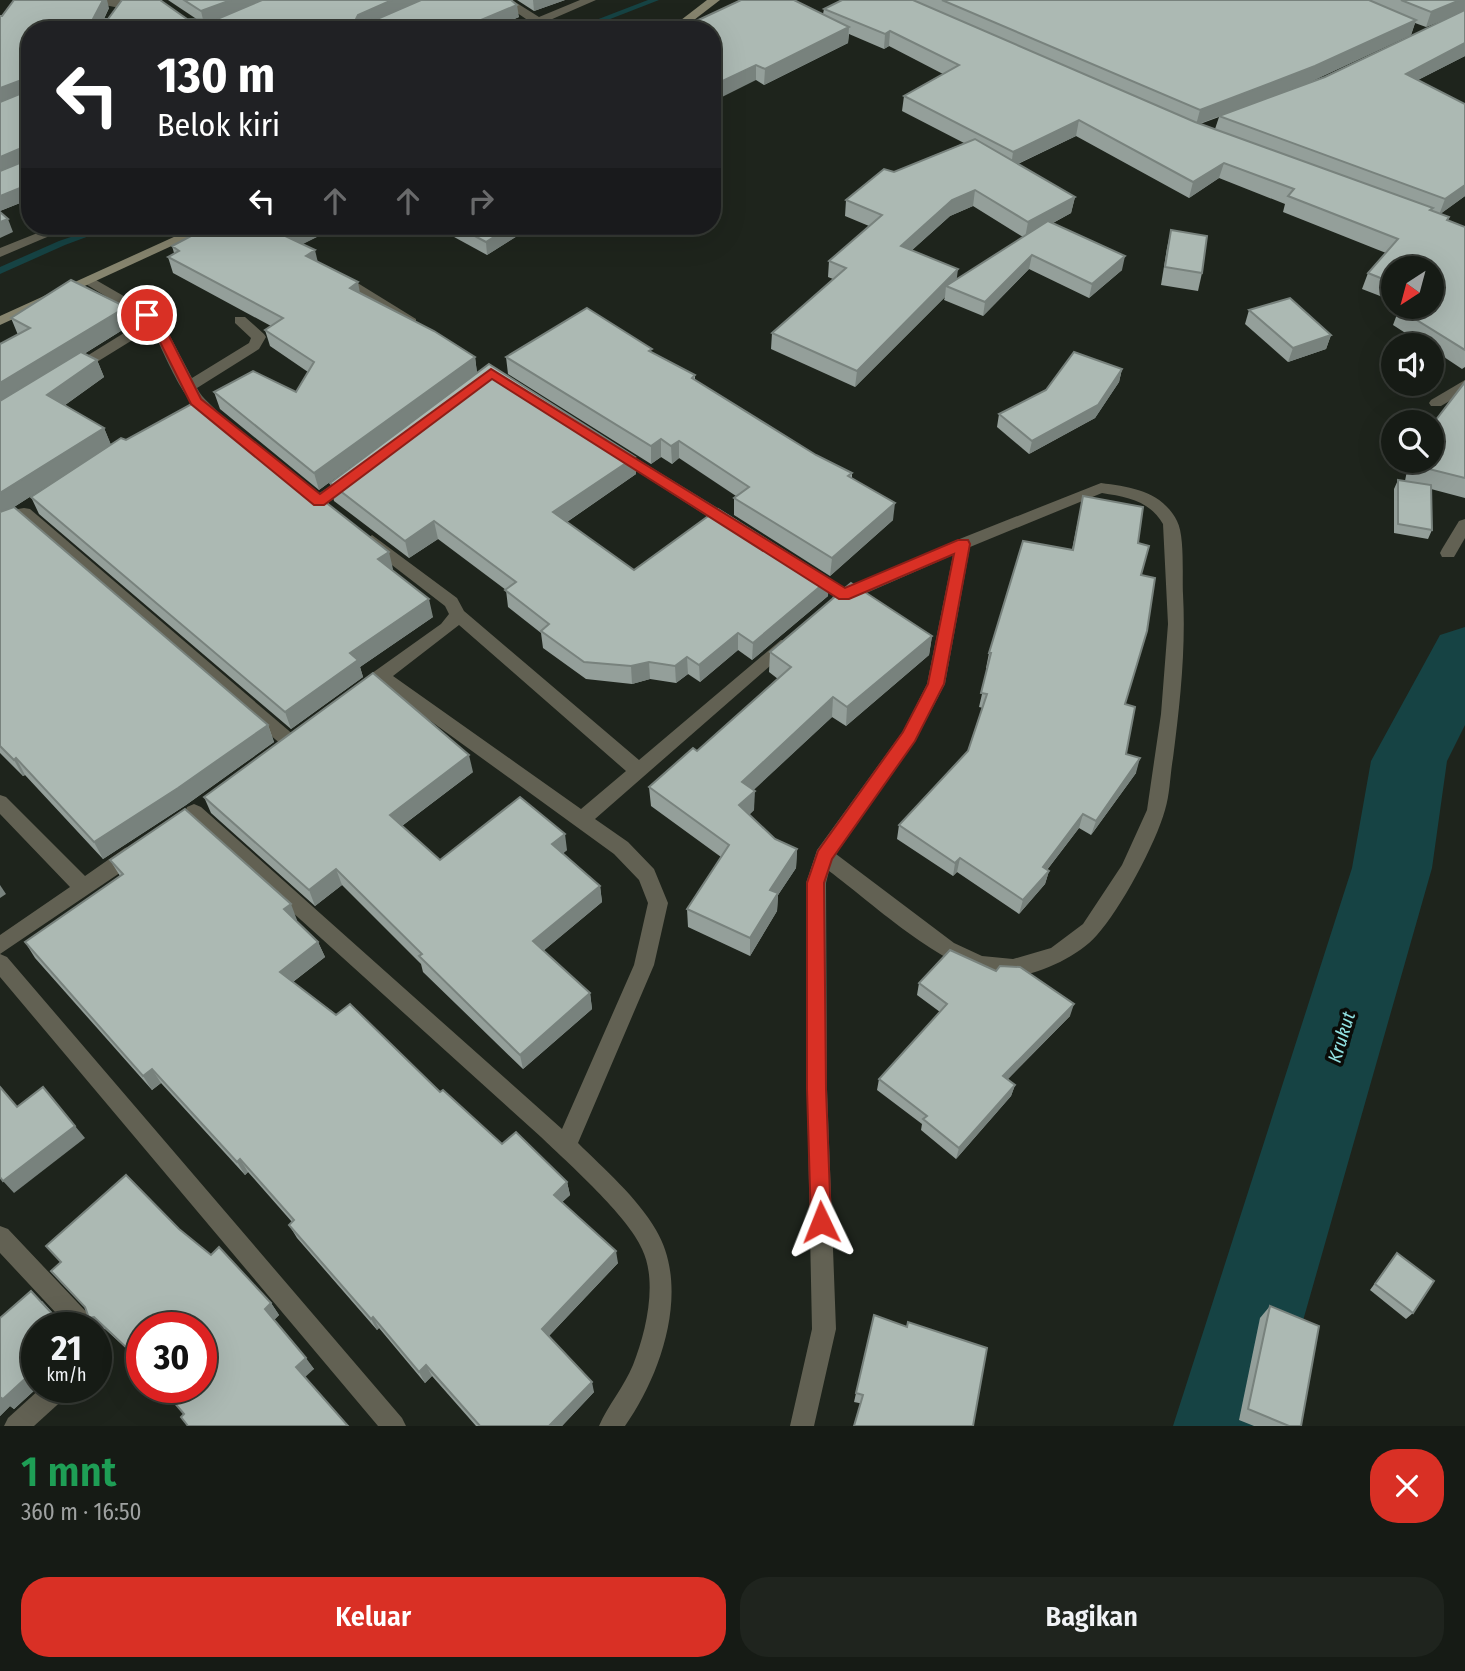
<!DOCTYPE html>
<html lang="id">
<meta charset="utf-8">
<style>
body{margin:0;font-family:"Fira Sans Condensed",sans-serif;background:#1f241e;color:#f1f3f6;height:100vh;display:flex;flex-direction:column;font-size:26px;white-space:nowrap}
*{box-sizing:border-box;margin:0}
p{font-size:23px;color:#9ea1a0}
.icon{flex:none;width:38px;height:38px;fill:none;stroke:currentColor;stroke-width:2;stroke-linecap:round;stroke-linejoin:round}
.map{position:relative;height:1426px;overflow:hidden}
.sheet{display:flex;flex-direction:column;background:#161b15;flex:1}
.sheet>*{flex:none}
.banner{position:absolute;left:21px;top:21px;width:700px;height:214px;border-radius:28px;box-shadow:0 7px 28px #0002,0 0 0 2px #353934;background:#202124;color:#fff;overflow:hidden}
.needle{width:46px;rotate:216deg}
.buttons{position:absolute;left:1381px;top:256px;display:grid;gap:14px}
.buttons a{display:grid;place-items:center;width:63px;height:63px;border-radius:50%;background:#161b15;box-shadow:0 7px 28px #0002,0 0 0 2px #353934;font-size:35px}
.speed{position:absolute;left:21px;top:1312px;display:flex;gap:14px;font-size:35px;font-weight:700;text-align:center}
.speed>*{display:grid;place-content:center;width:91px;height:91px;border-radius:50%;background:#161b15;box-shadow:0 7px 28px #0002,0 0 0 2px #353934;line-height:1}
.speed small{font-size:18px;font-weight:400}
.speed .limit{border:10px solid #d22;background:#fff;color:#111}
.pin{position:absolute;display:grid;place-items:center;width:60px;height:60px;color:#fff;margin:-30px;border:4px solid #fff;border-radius:50%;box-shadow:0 2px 7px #0007}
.me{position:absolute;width:77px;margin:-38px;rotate:358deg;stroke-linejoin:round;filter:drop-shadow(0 0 5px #0008)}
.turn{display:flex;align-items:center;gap:24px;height:147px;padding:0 21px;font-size:32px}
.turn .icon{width:91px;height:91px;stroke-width:2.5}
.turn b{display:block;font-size:49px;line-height:60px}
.lanes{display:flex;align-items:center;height:66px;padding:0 21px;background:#0003;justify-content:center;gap:35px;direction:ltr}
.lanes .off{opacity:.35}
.round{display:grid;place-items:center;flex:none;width:74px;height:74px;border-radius:28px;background:#1f241e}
.overview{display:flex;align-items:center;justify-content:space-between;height:119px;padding:0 21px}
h1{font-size:42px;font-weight:600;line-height:52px;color:#1e9e55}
.primary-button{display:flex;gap:14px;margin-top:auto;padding:14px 21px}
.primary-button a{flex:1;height:80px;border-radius:28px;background:#d93025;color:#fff;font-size:28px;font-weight:600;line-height:80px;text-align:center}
.primary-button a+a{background:#1f241e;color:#f1f3f6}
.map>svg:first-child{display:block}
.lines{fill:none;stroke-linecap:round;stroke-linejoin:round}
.stream{fill:#164344;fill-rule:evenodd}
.river{fill:#164344;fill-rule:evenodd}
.street{fill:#626153;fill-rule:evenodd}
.secondary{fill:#86846e;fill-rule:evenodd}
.wall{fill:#949f9a;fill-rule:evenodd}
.shaded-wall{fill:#78827d}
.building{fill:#acb9b3;stroke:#78827d;stroke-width:2}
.route{fill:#d93025;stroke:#8d1f18;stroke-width:2}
.labels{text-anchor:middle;stroke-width:7;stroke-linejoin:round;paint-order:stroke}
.water-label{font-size:19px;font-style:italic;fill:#93e3e4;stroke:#0a0c09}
</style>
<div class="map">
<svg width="1465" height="1426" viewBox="0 0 1465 1426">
<rect width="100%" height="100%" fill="#1e241c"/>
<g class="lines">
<g class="stream">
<polygon points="648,0 659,0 582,30 570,30"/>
<polygon points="103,226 116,226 65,245 0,274 0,267 59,241"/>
</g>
<polygon class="river" points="1465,627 1465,725 1447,761 1432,868 1273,1426 1173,1426 1352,868 1371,761 1440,635"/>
<g class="street">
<path d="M93,0H145L150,3C137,12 106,8 93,0Z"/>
<polygon points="498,0 512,0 539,17 580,0 596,0 527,30 512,30 529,21"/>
<polygon points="55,226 73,226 0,257 0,248"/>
<polygon points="343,274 416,319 416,325 406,325 338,281 336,278"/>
<path d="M89,276L160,317L192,378L249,343L251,338L235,323V317H245L264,334L266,337L259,349L197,388C203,400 213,405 220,415L218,418C191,425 162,348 152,328L79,373H69L67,370L69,367L145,320L84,283L82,280Z"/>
<polygon points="1465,380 1465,392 1441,406 1431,406 1429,403 1431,400"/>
<polygon points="618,447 739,521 741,525 739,529 727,529 613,456 610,452"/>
<polygon points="351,473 356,474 359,478 356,482 325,505 313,505 311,501 313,497"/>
<path d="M1101,483C1131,487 1162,491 1177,521C1185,536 1182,576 1183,594C1186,649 1180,704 1173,758C1170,775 1170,794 1165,810C1156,843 1120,910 1097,935C1079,956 1040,974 1013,977C956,983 874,904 829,871L826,883L827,1089L836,1329L814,1426H790L812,1329L807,1089L806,883L817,850L903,731L927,684L953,555L846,602H834L832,598L834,594L957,540ZM1102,493C1127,497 1150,501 1163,524L1168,624L1161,714L1147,810L1122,865L1083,924L1051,948L1013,959L982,956L954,943L836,854L915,741L945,684L970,547Z"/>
<polygon points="24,508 30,509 295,736 298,741 295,746 283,746 18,517 16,513 18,509"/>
<polygon points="1465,519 1465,538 1454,557 1442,557 1440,553 1442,549 1459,521"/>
<path d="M372,535L457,598L464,611L639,760L781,640H793L795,644L595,819L628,842L654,869L668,903L654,965L578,1143C604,1169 637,1197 656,1230C691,1289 661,1375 625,1426H599C608,1405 624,1387 633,1365C646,1332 658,1282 642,1249C628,1216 568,1163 541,1137L187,817L185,812L187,807L194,804L201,807L562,1129L634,965L648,903L639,880L614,854L381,685L374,688L368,686L365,681L368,676L441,624L449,614L445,606L366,545L364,541ZM459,625L626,771L581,809L393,676Z"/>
<polygon points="0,795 6,797 85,876 125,848 132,846 139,848 141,854 139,860 0,954 7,957 402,1418 406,1426 378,1426 0,977 0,935 70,887 0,814"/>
<polygon points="0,1226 8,1229 94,1320 98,1328 96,1331 96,1328 70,1328 0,1253"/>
<polygon points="96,1331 104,1335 108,1345 104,1353 96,1357"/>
<polygon points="41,1388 71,1388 67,1396 34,1426 4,1426 8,1418"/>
</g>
<g class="secondary">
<polygon points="707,0 720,0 681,30 668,30"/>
<polygon points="198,226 215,226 0,325 0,316"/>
</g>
</g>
<g class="wall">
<polygon points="168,0 511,0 519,17 489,30 30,30 30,199 0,211 0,16 109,8 104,19 198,20"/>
<polygon points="517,0 565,0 534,11"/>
<path d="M842,0H1465V56L1418,80L1465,196L1440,214L1448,220L1465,227V367L1462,369L1432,349V345H1424L1393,325L1399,309L1432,306V268H1393V301L1362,289L1368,273L1386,253L1283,212L1285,204L1219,178L1189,198L1076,136L1018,164L1075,197L1071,213L1053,223L1122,270L1089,298L1029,269L983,316L944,300L945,297L855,387L771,349L772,333L833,279L828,277L829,261L869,226L845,216L846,200L894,172L964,143L902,111L904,96L943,74L889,46L884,49L849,34L848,43L764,85L756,80L712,30L823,14L824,9ZM1461,13L1325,77L1225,114L1310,82L1411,35L1415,23L1426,27ZM1219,117L1215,129L1200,124ZM973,206L1023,237L957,279L912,250L950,216Z"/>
<polygon points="210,226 339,226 302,244 317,262 360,293 475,357 477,373 319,490 220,409 214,392 296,392 308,372 270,346 265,330 271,326 173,273 168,257 174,253 172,246"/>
<polygon points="434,226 533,226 487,255"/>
<polygon points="1171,230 1202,273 1198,291 1161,285 1167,248"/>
<polygon points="1249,310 1331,335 1326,349 1288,362 1245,324"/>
<polygon points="11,318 132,324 84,354 97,360 104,377 65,405 104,428 111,445 393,569 392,570 433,617 360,667 363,677 291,729 39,514 31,497 67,473 14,507 268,725 274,742 186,805 103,859 25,775 23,776 0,753 0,344 18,335"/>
<polygon points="652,353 695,375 695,380 816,455 852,473 852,478 893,520 830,576 734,515 734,498 736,496 679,458 672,464 661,457 651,464 508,374 506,357"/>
<polygon points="1122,369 1119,382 1095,418 1029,454 997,427 999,414"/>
<polygon points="1465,382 1465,498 1431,489 1432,530 1428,539 1394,533 1394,489 1398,480 1405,481 1409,460 1432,460"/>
<polygon points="635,457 636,474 567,522 634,570 828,596 752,660 738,650 700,682 688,674 676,683 650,679 632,684 586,679 543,648 541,633 508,607 506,590 438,539 409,558 334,501 330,483"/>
<polygon points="1083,496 1138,543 1141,575 1125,704 1126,754 1136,773 1091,835 1079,828 1047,870 1049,871 1045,884 1019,914 957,872 953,876 897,839 899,825 968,751 983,708 979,707 988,668 986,668 989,653 1072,550"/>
<polygon points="932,636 929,655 846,726 832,717 753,790 754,810 749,815 775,839 797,849 796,868 778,895 777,911 750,956 688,927 687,909 721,857 651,806 649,787 697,751 778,679 769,672 770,652"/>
<polygon points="473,772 402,826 440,860 567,850 562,854 600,886 602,902 543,951 590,993 592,1009 523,1069 423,972 421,964 342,885 315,906 211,813 204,797"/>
<polygon points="110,860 297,920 296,921 318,942 325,957 293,982 440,1092 502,1144 567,1182 570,1195 562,1202 618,1263 549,1336 594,1392 562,1426 476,1426 432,1376 425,1383 379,1328 377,1330 297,1238 289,1225 292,1222 248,1172 245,1175 161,1083 152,1090 35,958 25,942 120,876"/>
<polygon points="919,983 1070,1016 1007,1080 1015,1085 1011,1096 956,1159 921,1130 922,1124 877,1090 879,1079 940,1012 917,995"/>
<polygon points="179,1229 271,1303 279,1315 274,1320 314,1369 184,1414 136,1357 105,1329 100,1330 89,1318"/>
<polygon points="1397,1253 1413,1313 1406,1319 1370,1290"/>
<polygon points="42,1301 59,1320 37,1328 37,1388 14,1409 10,1406 0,1416 0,1318"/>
<polygon points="1270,1306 1301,1426 1254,1426 1239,1420 1260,1318"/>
<polygon points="874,1315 973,1426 854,1402"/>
</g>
<g class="shaded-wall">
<polygon points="103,0 107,0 109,8 98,30 93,19"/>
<polygon points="231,0 267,0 204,24 201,11"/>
<polygon points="392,0 423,0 359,30 356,19 358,15"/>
<polygon points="533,0 565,0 534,11"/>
<polygon points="1460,0 1465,0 1465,11 1426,27 1431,12"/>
<polygon points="517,5 519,17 489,30 462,30 462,28"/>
<polygon points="1416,20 1411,35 1310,82 1196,125 1200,110"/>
<polygon points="849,27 848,43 764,85 765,69"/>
<polygon points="890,31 889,46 884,49 885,34"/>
<polygon points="1465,43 1465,56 1400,89 1406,74"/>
<polygon points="756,65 756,80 712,102 712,86"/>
<polygon points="24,79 29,92 0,103 0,88"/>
<polygon points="1079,120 1076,136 1011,167 1013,152"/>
<polygon points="24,147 29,161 0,172 0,157"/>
<polygon points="1224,163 1219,178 1189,198 1193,182"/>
<polygon points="30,184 30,199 0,211 0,196"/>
<polygon points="1465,185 1465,196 1439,215 1445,199"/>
<polygon points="975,190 973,206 950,216 899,262 901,246 952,200"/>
<polygon points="1075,197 1071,213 1025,238 1028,222"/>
<polygon points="8,219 13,232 0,238 0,222"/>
<polygon points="302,226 339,226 287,252 283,235"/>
<polygon points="511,226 533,226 487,255 486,242"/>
<polygon points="315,250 319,267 306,256"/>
<polygon points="1032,255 1029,269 983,316 985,302"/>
<polygon points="1125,256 1122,270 1089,298 1092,284"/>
<polygon points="958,269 956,285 946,286 945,297 855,387 857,371"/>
<polygon points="358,282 361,299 350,288"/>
<polygon points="126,307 132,324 0,406 0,383"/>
<polygon points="1331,335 1326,349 1288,362 1293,348"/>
<polygon points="475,357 477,373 319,490 314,473"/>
<polygon points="97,360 104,377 54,413 47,395"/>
<polygon points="1122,369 1119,382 1095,418 1029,454 1032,441"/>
<polygon points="104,428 111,445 0,516 0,493"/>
<polygon points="661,439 661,457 651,464 651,446"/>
<polygon points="679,441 679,458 672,464 671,446"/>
<polygon points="635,457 636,474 555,530 553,512"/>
<polygon points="895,503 893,520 830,576 832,558"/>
<polygon points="434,521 438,539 409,558 405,541"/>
<polygon points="389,552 393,569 382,577 378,559"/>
<polygon points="829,579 828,596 752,660 753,643"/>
<polygon points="429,599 433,617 360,667 363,677 291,729 285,712 350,653"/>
<polygon points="738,633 738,650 700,682 699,665"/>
<polygon points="932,636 929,655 846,726 847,707"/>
<polygon points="687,657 688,674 676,683 675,666"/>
<polygon points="649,662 650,679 632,684 631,666"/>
<polygon points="833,697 832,717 742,801 742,782"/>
<polygon points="268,725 274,742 186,805 103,859 94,842"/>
<polygon points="469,755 473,772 395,831 390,815"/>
<polygon points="16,758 25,775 23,776 14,760"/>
<polygon points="1140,758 1136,773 1091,835 1096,821"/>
<polygon points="755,791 754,810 738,824 739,805"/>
<polygon points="1083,814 1079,828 1039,880 1043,867"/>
<polygon points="565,834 567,850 554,861 552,844"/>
<polygon points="797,849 796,868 778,895 777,911 750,956 750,938 770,890"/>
<polygon points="960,858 957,872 953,876 955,863"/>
<polygon points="336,869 342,885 315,906 309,890"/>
<polygon points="1049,871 1045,884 1019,914 1023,900"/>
<polygon points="0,885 6,894 0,898"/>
<polygon points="600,886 602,902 536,957 533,941"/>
<polygon points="291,904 297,920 290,925 284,909"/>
<polygon points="318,942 325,957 286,987 280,972"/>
<polygon points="590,993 592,1009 523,1069 520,1055"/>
<polygon points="1074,1004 1070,1016 1000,1087 1003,1076"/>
<polygon points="152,1069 161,1083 152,1090 143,1076"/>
<polygon points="1015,1085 1011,1096 956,1159 959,1148"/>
<polygon points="75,1126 85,1138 14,1193 3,1181"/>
<polygon points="240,1159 248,1172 245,1175 237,1162"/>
<polygon points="567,1182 570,1195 557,1207 554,1195"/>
<polygon points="616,1251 618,1263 545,1340 542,1329"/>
<polygon points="271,1303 279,1315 273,1321 265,1309"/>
<polygon points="94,1317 105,1329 100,1330 89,1318"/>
<polygon points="373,1317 379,1328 377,1330 371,1319"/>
<polygon points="83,1320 91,1328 83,1328"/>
<polygon points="306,1358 314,1369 304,1378 296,1367"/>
<polygon points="426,1365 432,1376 425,1383 419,1372"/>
<polygon points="28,1376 37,1384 37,1388 14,1409 10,1406 0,1416 0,1396"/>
<polygon points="592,1382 594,1392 562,1426 549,1426"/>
</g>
<g class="building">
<polygon points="14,0 103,0 93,19 108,19 122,0 160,0 187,19 215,20 262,0 392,0 358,15 356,19 375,20 421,0 511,0 517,5 462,28 465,30 30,30 30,184 0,196 0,171 27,160 28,150 24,147 0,157 0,102 27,91 28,81 24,79 0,88 0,16 2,16"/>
<polygon points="184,0 231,0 201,11"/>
<polygon points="741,0 794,0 849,27 765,69 756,65 712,86 712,30 677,30"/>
<polygon points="842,0 913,0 1195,122 1433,208 1430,210 1449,217 1447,220 1465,227 1465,350 1399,309 1404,306 1432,306 1432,268 1393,268 1393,283 1368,273 1398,239 1288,196 1294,189 1224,163 1193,182 1079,120 1013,152 904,96 959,65 890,31 885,34 824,9"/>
<polygon points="942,0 1369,0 1416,20 1315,66 1200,110"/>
<polygon points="1401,0 1460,0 1431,12"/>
<polygon points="1465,10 1465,43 1406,74 1465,104 1465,185 1445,199 1219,116 1325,77"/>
<polygon points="975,139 1075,197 1028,222 975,190 952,200 901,246 958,269 857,371 772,333 846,268 829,261 882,215 846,200 884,169 894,172"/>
<polygon points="0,212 8,219 0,222"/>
<polygon points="1048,221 1125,256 1092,284 1032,255 985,302 946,286"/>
<polygon points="210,226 302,226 283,235 315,250 306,256 358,282 350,288 434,331 475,357 314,473 214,392 253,371 296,392 314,362 265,330 283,318 168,257 179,251 172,246"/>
<polygon points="456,226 511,226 486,242"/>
<polygon points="1171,230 1207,236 1202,273 1165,267"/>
<polygon points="71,280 126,307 0,383 0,344 30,328 11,318"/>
<polygon points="1290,298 1331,335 1293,348 1249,310"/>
<polygon points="587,308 652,349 649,351 695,375 692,378 816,455 852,473 848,476 895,503 832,558 734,498 749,487 679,441 671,446 661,439 651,446 506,357"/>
<polygon points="81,352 97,360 47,395 104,428 0,493 0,401"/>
<polygon points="1074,352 1122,369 1098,405 1032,441 999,414 1046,390"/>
<polygon points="489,364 635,457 553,512 634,570 718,509 829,579 753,643 738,633 699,665 687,657 675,666 649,662 631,666 584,662 541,631 549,624 505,590 516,582 434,521 405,541 330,483"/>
<polygon points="1465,382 1465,478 1413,465 1414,460 1432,460 1432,425"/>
<polygon points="197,401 389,552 378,559 429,599 350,653 358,660 285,712 31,497 121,438 126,440"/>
<polygon points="1398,480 1431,485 1432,530 1398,524"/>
<polygon points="1083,496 1143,507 1138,543 1149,546 1141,575 1155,578 1147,631 1125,704 1135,707 1126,754 1140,758 1096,821 1083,814 1043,867 1049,871 1023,900 960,858 955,863 899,825 968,751 987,694 981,693 991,653 989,653 1023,541 1073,550"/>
<polygon points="14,507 268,725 178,788 94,842 16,758 14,760 0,746 0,512"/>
<polygon points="851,583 932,636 847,707 833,697 742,782 755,791 739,805 775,839 797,849 770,890 778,893 750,938 687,909 729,845 649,787 693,748 697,751 791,667 770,652"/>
<polygon points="373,673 469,755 390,815 440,860 520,797 565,834 552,844 600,886 533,941 590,993 520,1055 419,956 422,954 336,869 309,890 204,797"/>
<polygon points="185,809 291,904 284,909 318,942 280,972 336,1015 350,1004 440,1092 443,1090 502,1144 516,1132 567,1182 554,1195 616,1251 542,1329 592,1382 549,1426 480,1426 426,1365 419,1372 373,1317 371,1319 289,1225 294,1220 240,1159 237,1162 152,1069 143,1076 25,942 123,874 110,860"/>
<polygon points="950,950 996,971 1000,966 1020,967 1074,1004 1003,1076 1015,1085 959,1148 923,1119 927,1116 879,1079 947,1004 919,983"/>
<polygon points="0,1087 17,1107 43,1087 75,1126 3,1181 0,1177"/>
<polygon points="126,1175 179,1229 211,1255 219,1247 271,1303 265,1309 306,1358 296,1367 348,1426 188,1426 181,1417 184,1414 162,1388 201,1388 201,1328 142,1328 142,1364 130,1351 94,1317 89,1318 85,1307 51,1271 61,1262 46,1246"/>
<polygon points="1397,1253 1434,1281 1413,1313 1375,1284"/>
<polygon points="31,1291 58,1320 83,1320 83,1328 37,1328 37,1373 33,1376 28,1376 3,1399 0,1397 0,1318"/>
<polygon points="1270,1306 1319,1326 1301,1426 1289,1426 1248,1409"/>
<polygon points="874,1315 907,1327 908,1322 987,1348 973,1426 854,1426 863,1395 856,1393"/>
</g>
<polygon class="route" points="147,311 161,320 201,399 320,494 491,369 845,588 958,540 968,540 970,544 944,684 915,741 832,859 824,883 826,1089 831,1222 828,1229 821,1232 814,1229 811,1222 807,1089 807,883 818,851 903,732 928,684 954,554 849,599 839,599 492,379 324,505 314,505 191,404 150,322 140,315"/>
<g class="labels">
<g class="water-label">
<text transform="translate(1341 1037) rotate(-73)" y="7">Krukut</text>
</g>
</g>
</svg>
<div class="buttons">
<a><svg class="needle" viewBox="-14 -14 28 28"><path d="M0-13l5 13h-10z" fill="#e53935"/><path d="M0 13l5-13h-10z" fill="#9ea1a0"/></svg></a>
<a><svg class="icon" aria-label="sound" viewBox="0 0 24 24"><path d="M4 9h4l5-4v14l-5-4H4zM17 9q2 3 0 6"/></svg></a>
<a><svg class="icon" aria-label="search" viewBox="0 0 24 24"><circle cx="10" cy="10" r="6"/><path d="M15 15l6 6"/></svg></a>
</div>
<div class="speed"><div>21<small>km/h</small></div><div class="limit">30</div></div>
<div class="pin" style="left:147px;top:315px;background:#d93025"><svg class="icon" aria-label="arrive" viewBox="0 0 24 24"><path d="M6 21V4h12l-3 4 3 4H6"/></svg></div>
<svg class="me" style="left:821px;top:1222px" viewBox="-20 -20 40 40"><path d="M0-17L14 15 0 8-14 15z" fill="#d93025" stroke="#fff" stroke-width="4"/></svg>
<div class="banner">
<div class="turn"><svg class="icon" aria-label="left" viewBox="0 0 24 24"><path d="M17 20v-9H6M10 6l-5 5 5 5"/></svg><div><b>130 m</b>Belok kiri</div></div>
<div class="lanes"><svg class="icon" aria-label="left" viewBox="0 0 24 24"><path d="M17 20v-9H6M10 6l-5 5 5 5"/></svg><svg class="icon off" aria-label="ahead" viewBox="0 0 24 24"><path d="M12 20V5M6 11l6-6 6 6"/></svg><svg class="icon off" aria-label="ahead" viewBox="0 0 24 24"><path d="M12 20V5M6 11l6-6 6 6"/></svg><svg class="icon off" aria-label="right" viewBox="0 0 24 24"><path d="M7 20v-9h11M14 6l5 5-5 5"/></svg></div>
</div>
</div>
<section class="sheet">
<div class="overview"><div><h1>1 mnt</h1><p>360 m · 16:50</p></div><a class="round" style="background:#d93025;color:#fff"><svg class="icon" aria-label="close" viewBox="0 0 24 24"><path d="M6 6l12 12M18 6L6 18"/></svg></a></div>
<div class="primary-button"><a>Keluar</a><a>Bagikan</a></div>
</section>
